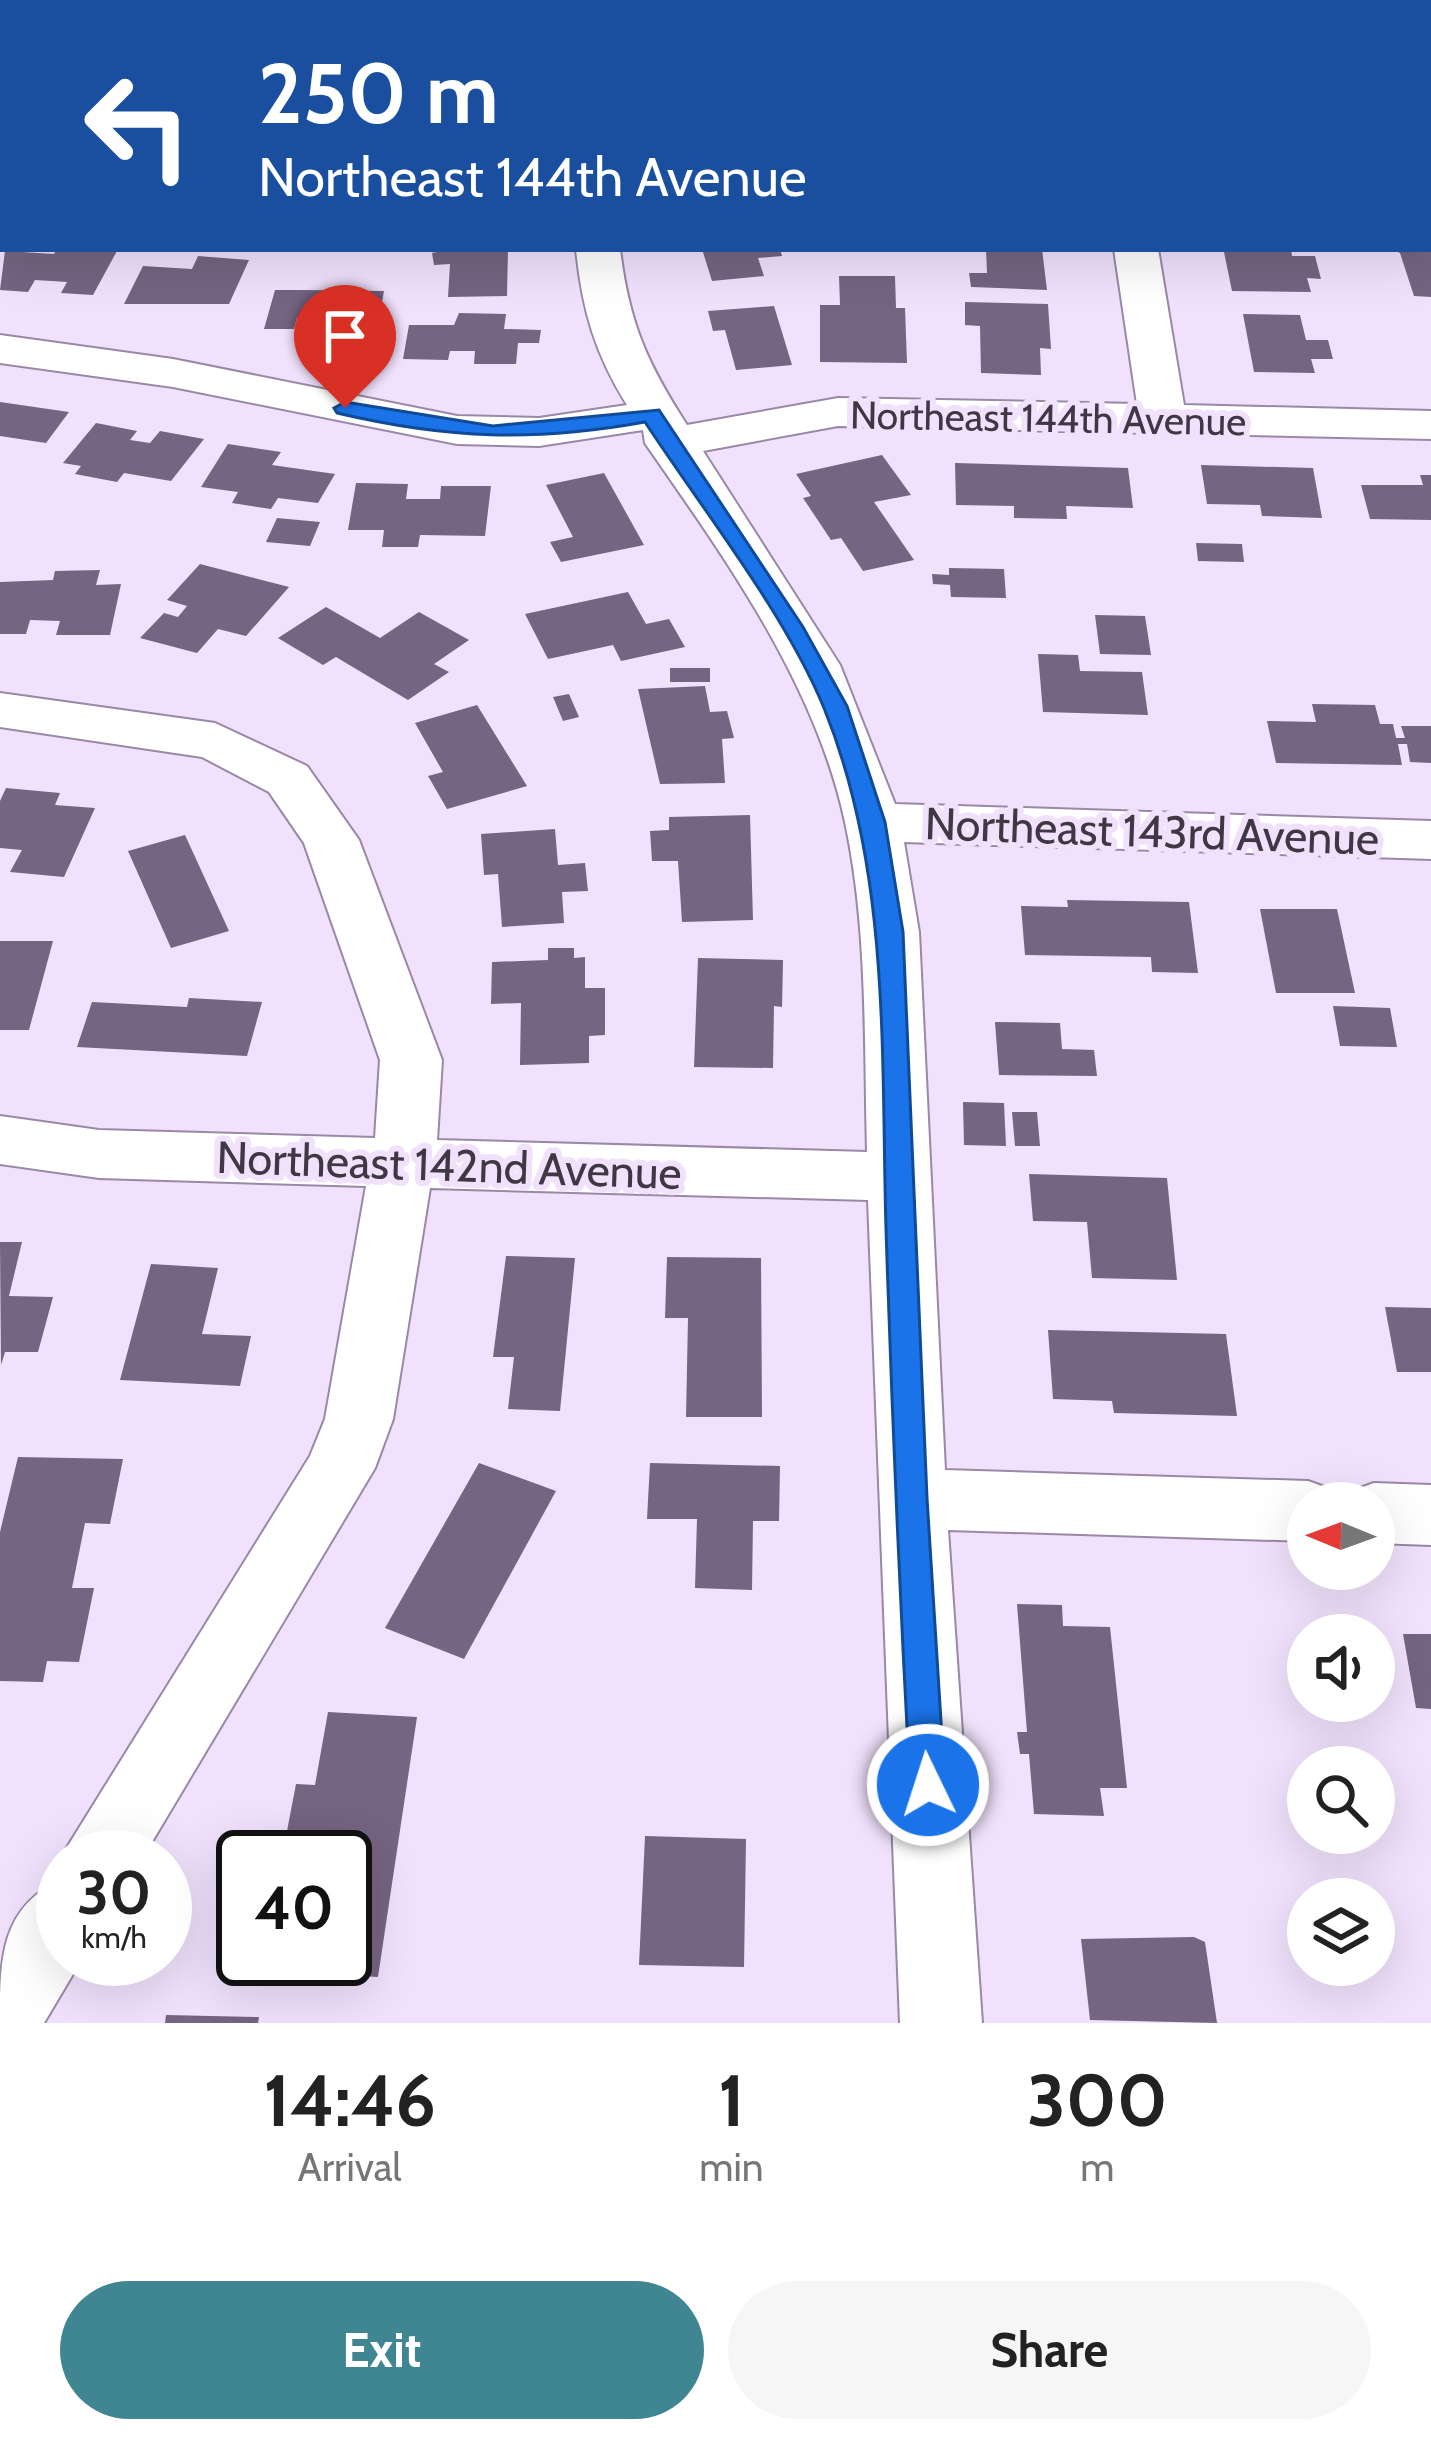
<!DOCTYPE html>
<style>
body{margin:0;font-family:Cabin,sans-serif;background:#f6f6f6;color:#222;height:100vh;display:flex;flex-direction:column;font-size:45px;white-space:nowrap}
*{box-sizing:border-box;margin:0}
p{font-size:39px;color:#767676}
.icon{flex:none;width:66px;height:66px;fill:none;stroke:currentColor;stroke-width:2;stroke-linecap:round;stroke-linejoin:round}
.map{position:relative;height:2023px;overflow:hidden}
.panel{display:flex;flex-direction:column;background:#fff;flex:1}
.panel>*{flex:none}
.guide{position:absolute;left:0px;top:0px;width:1431px;height:252px;box-shadow:0 12px 48px #0002;background:#1a4fa0;color:#fff;overflow:hidden}
.needle{width:78px;rotate:271deg}
.tools{position:absolute;left:1287px;top:1482px;display:grid;gap:24px}
.tools a{display:grid;place-items:center;width:108px;height:108px;border-radius:50%;background:#fff;box-shadow:0 12px 48px #0002;font-size:60px}
.speed{position:absolute;left:36px;top:1830px;display:flex;gap:24px;font-size:60px;font-weight:700;text-align:center}
.speed>*{display:grid;place-content:center;width:156px;height:156px;border-radius:50%;background:#fff;box-shadow:0 12px 48px #0002;line-height:1}
.speed small{font-size:30px;font-weight:400}
.speed .limit{border:6px solid #111;border-radius:18px;background:#fff;color:#111}
.pin{position:absolute;display:grid;place-items:center;width:102px;height:102px;color:#fff;margin:-123px -51px;border-radius:50% 50% 50% 0;rotate:-45deg;box-shadow:0 0 12px #0007}
.pin .icon{rotate:45deg}
.me{position:absolute;width:132px;margin:-66px;rotate:356deg;stroke-linejoin:round;filter:drop-shadow(0 0 9px #0008)}
.turn{display:flex;align-items:center;gap:42px;height:252px;padding:0 60px;font-size:54px}
.turn .icon{width:156px;height:156px;stroke-width:2.5}
.turn b{display:block;font-size:84px;line-height:102px}
.eta{display:flex;justify-content:space-evenly;align-items:center;height:204px;text-align:center}
.eta b{font-size:72px;font-weight:700;line-height:84px}
.cta{display:flex;gap:24px;margin-top:auto;padding:24px 60px}
.cta a{flex:1;height:138px;border-radius:72px;background:#408692;color:#fff;font-size:48px;font-weight:700;line-height:138px;text-align:center}
.cta a+a{background:#f6f6f6;color:#222}
.map>svg:first-child{display:block}
.built{fill:#eed7ff}
.building{fill:#756482}
.lines{fill:none;stroke-linecap:round;stroke-linejoin:round}
.minor-casing{stroke:#9988a6;stroke-width:4}
.minor{fill:#fff;fill-rule:evenodd}
.route{fill:#1a73e8;stroke:#114b97;stroke-width:3}
.labels{text-anchor:middle;stroke-width:12;stroke-linejoin:round;paint-order:stroke}
.far-street-label{font-size:39px;fill:#3f3744;stroke:#f1e1fc}
.street-label{font-size:45px;fill:#3f3744;stroke:#f1e1fc}
</style>
<div class="map">
<svg width="1431" height="2023" viewBox="0 0 1431 2023">
<rect width="100%" height="100%" fill="#f1e1fc"/>
<polygon class="built" points="0,0 339,0 3,3 3,220"/>
<g class="building">
<polygon points="57,249 118,249 93,295 61,293 67,282 35,280 28,292 0,290 5,251 54,254"/>
<polygon points="451,249 508,249 507,296 448,297 450,264 434,265 432,253"/>
<polygon points="702,249 780,249 782,256 758,258 764,276 712,281"/>
<polygon points="986,249 1042,249 1047,290 971,287 969,273 987,273"/>
<polygon points="1231,249 1291,249 1292,256 1315,256 1321,279 1307,278 1311,292 1232,291 1224,252"/>
<polygon points="1391,249 1431,249 1431,297 1414,296 1400,253"/>
<polygon points="198,256 249,260 229,304 124,304 143,266 192,269"/>
<polygon points="839,276 895,276 896,308 905,308 907,363 820,362 820,305 840,305"/>
<polygon points="275,290 304,290 384,291 379,319 297,318 294,329 264,329"/>
<polygon points="965,302 1048,304 1051,349 1040,348 1041,375 981,373 980,326 965,325"/>
<polygon points="774,306 792,365 736,370 725,330 713,331 708,311"/>
<polygon points="459,313 506,314 504,329 541,330 539,343 518,343 516,364 474,364 475,351 450,351 448,360 403,359 409,325 454,325"/>
<polygon points="1243,314 1300,315 1306,340 1328,340 1333,359 1311,359 1315,373 1254,372"/>
<polygon points="0,402 69,412 46,443 0,436"/>
<polygon points="96,423 137,431 130,440 150,443 160,431 204,439 171,481 124,473 117,482 75,474 81,466 63,463"/>
<polygon points="228,444 281,452 272,465 335,474 318,503 278,498 271,509 232,503 238,492 201,487"/>
<polygon points="882,455 911,495 874,502 914,560 863,571 841,538 831,540 803,498 811,496 796,474"/>
<polygon points="955,463 1128,468 1133,508 1066,506 1067,519 1014,518 1014,506 956,505"/>
<polygon points="1201,465 1313,468 1322,518 1262,516 1260,505 1207,504"/>
<polygon points="604,473 644,545 561,562 550,542 573,537 546,485"/>
<polygon points="1420,475 1431,475 1431,520 1370,519 1361,485 1423,485"/>
<polygon points="356,483 408,484 406,499 440,499 441,486 491,486 485,536 420,535 418,547 382,547 384,530 348,530"/>
<polygon points="277,518 320,522 310,546 266,542"/>
<polygon points="1196,543 1242,544 1244,562 1198,561"/>
<polygon points="200,564 289,587 246,636 218,629 197,653 140,638 164,613 178,617 187,606 167,600"/>
<polygon points="949,568 1004,569 1006,598 951,597 950,585 933,584 932,574 949,575"/>
<polygon points="100,570 96,585 121,584 110,635 56,635 60,621 30,620 26,634 0,634 0,582 53,580 55,571"/>
<polygon points="628,592 646,624 669,619 685,647 621,661 613,645 548,659 525,614"/>
<polygon points="326,607 380,638 419,612 469,640 434,664 449,672 408,700 336,657 323,665 278,638"/>
<polygon points="1095,615 1145,616 1151,655 1100,654"/>
<polygon points="1038,654 1078,655 1080,671 1142,672 1148,715 1043,712"/>
<rect x="670" y="668" width="40" height="14"/>
<polygon points="705,686 710,712 727,711 734,738 722,739 725,783 660,784 638,689"/>
<polygon points="569,694 579,717 563,721 553,697"/>
<polygon points="1312,704 1375,705 1380,724 1393,724 1396,738 1405,738 1401,726 1431,726 1431,763 1410,762 1407,744 1398,744 1402,765 1276,763 1267,721 1316,722"/>
<polygon points="477,705 527,786 447,809 428,776 443,772 415,723"/>
<polygon points="6,788 60,793 55,805 95,808 64,877 10,872 22,850 0,848 0,801"/>
<polygon points="750,815 753,920 682,922 678,861 652,861 650,831 669,830 669,817"/>
<polygon points="555,829 558,865 585,863 588,891 562,892 564,923 502,927 498,874 484,875 481,834"/>
<polygon points="185,835 229,931 171,948 128,851"/>
<polygon points="1067,900 1189,902 1198,973 1152,972 1151,957 1025,955 1021,906 1068,907"/>
<polygon points="1260,909 1337,909 1355,993 1276,993"/>
<polygon points="0,941 53,941 29,1030 0,1030"/>
<polygon points="548,948 574,948 574,958 585,957 585,988 605,988 605,1035 589,1036 589,1063 520,1065 521,1003 491,1004 492,962 548,960"/>
<polygon points="698,958 783,960 782,1007 774,1006 773,1068 694,1067"/>
<polygon points="189,998 262,1002 247,1056 77,1047 92,1002 187,1007"/>
<polygon points="1333,1006 1390,1008 1397,1047 1340,1046"/>
<polygon points="995,1022 1060,1023 1062,1049 1094,1050 1097,1076 999,1075"/>
<polygon points="963,1102 1004,1103 1006,1146 964,1145"/>
<polygon points="1012,1112 1037,1112 1040,1146 1015,1146"/>
<polygon points="1029,1174 1167,1178 1177,1280 1092,1278 1087,1222 1033,1221"/>
<polygon points="0,1242 22,1242 9,1296 53,1297 38,1352 5,1352 1,1365"/>
<polygon points="506,1256 575,1258 560,1411 508,1409 514,1357 493,1357"/>
<polygon points="667,1257 761,1258 762,1417 686,1417 688,1318 665,1318"/>
<polygon points="151,1264 218,1268 202,1334 251,1336 240,1386 120,1380"/>
<polygon points="1385,1307 1431,1308 1431,1372 1397,1372"/>
<polygon points="1048,1330 1226,1334 1237,1416 1114,1413 1112,1401 1053,1399"/>
<polygon points="18,1457 123,1459 110,1524 85,1523 72,1588 94,1588 79,1662 47,1661 43,1682 0,1681 0,1532"/>
<polygon points="479,1463 556,1491 464,1659 385,1628"/>
<polygon points="650,1463 780,1466 779,1521 753,1521 752,1590 695,1588 697,1519 647,1519"/>
<polygon points="1017,1604 1062,1605 1063,1626 1110,1627 1127,1788 1100,1788 1104,1816 1034,1814 1029,1754 1020,1754 1017,1732 1027,1732"/>
<polygon points="1403,1634 1431,1634 1431,1709 1416,1708"/>
<polygon points="328,1712 417,1717 378,1977 261,1970 263,1959 345,1959 345,1857 282,1857 296,1784 315,1785"/>
<polygon points="645,1836 746,1839 744,1967 639,1965"/>
<polygon points="1194,1937 1205,1942 1217,2023 1090,2020 1081,1939"/>
<polygon points="166,2015 259,2017 258,2023 165,2023"/>
</g>
<g class="lines">
<defs>
<g id="minor">
<rect x="606" y="0" width="38" height="3"/>
<rect x="1077" y="0" width="38" height="3"/>
<path d="M576,249H620C629,323 647,363 687,425L838,398L1137,404L1114,249H1158L1184,405L1431,411V439L838,426L703,451L840,665L895,804L1431,821V859L904,842L919,932L945,1470L1308,1481L1333,1490L1340,1503H1308V1541L948,1530L982,2023H900L868,1200L430,1188L393,1419L375,1468L143,1857H63V1862L61,1857L310,1456L325,1419L366,1186L99,1178L0,1164V1116L99,1130L375,1138L380,1060L304,843L269,792L202,757L0,727V693L215,723L307,766L359,840L442,1060L437,1140L867,1152C864,1042 868,929 845,822C815,682 724,557 645,443L643,430L539,446L457,444L173,387L0,363V335L173,359L457,416L539,418L627,405C595,354 582,309 576,249Z"/>
<polygon points="1374,1483 1431,1485 1431,1545 1374,1543 1374,1503 1343,1503 1349,1492"/>
<path d="M63,1879V1959H82L44,2023H0C0,1960 0,1906 63,1879Z"/>
</g>
</defs>
<use href="#minor" class="minor-casing"/>
<use href="#minor" class="minor"/>
</g>
<path class="route" d="M345,402L493,426L659,410L803,627L847,706L885,822L903,932L927,1498L945,1785L940,1796L928,1801L915,1796L910,1785C900,1600 892,1415 886,1229C881,1055 891,873 824,708C785,613 702,509 645,422C534,442 448,439 337,413L334,408Z"/>
<g class="labels">
<g class="far-street-label">
<text transform="translate(1048 418) rotate(1)" y="14">Northeast 144th Avenue</text>
</g>
<g class="street-label">
<text transform="translate(1152 831) rotate(2)" y="16">Northeast 143rd Avenue</text>
<text transform="translate(449 1165) rotate(2)" y="16">Northeast 142nd Avenue</text>
</g>
</g>
</svg>
<div class="tools">
<a><svg class="needle" viewBox="-14 -14 28 28"><path d="M0-13l5 13h-10z" fill="#e53935"/><path d="M0 13l5-13h-10z" fill="#767676"/></svg></a>
<a><svg class="icon" aria-label="sound" viewBox="0 0 24 24"><path d="M4 9h4l5-4v14l-5-4H4zM17 9q2 3 0 6"/></svg></a>
<a><svg class="icon" aria-label="search" viewBox="0 0 24 24"><circle cx="10" cy="10" r="6"/><path d="M15 15l6 6"/></svg></a>
<a><svg class="icon" aria-label="layers" viewBox="0 0 24 24"><path d="M12 4l9 5-9 5-9-5zM3 14l9 5 9-5"/></svg></a>
</div>
<div class="speed"><div>30<small>km/h</small></div><div class="limit">40</div></div>
<div class="pin" style="left:345px;top:408px;background:#d93025"><svg class="icon" aria-label="arrive" viewBox="0 0 24 24"><path d="M6 21V4h12l-3 4 3 4H6"/></svg></div>
<svg class="me" style="left:928px;top:1785px" viewBox="-20 -20 40 40"><circle r="17" fill="#1a73e8" stroke="#fff" stroke-width="3"/><path d="M0-11L8 9 0 5-8 9z" fill="#fff"/></svg>
<div class="guide">
<div class="turn"><svg class="icon" aria-label="left" viewBox="0 0 24 24"><path d="M17 20v-9H6M10 6l-5 5 5 5"/></svg><div><b>250 m</b>Northeast 144th Avenue</div></div>
</div>
</div>
<section class="panel">
<div class="eta">
<div><b>14:46</b><p>Arrival</p></div>
<div><b>1</b><p>min</p></div>
<div><b>300</b><p>m</p></div>
</div>
<div class="cta"><a>Exit</a><a>Share</a></div>
</section>
